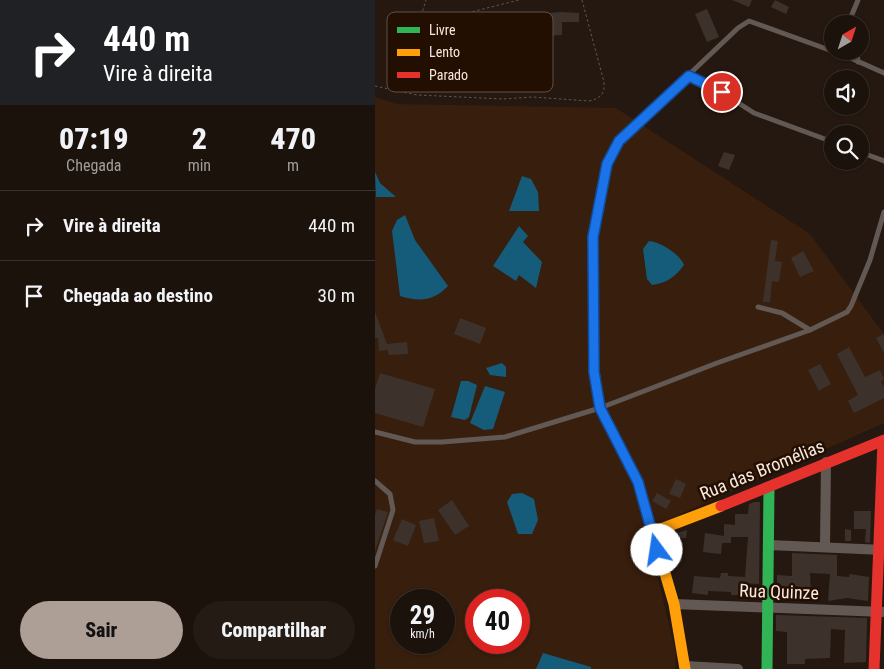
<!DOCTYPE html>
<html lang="pt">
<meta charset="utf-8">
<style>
body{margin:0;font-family:"Roboto Condensed",sans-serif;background:#251b15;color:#f1f3f6;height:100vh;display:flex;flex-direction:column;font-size:19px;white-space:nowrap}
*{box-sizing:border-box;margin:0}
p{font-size:16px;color:#a09e9d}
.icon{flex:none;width:28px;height:28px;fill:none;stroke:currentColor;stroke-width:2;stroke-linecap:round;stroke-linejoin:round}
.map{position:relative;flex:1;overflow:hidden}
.side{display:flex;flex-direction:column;background:#1c120c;width:375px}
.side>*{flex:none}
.hud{background:#202124;color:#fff;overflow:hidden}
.needle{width:32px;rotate:39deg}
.fabs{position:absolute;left:449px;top:15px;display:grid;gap:10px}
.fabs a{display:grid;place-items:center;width:45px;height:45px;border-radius:50%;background:#1c120c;box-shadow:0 1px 4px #0004,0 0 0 1px #3a322d;font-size:25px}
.speed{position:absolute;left:15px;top:589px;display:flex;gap:10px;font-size:25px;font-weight:700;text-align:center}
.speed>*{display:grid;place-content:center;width:65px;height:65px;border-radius:50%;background:#1c120c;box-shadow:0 1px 4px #0004,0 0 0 1px #3a322d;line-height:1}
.speed small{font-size:12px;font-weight:400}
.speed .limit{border:8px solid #d22;background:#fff;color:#111}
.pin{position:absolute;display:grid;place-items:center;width:42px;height:42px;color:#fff;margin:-21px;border:2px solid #fff;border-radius:50%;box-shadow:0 1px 5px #0007}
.me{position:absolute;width:55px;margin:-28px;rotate:346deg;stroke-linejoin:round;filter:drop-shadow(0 0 4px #0008)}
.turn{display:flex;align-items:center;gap:18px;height:105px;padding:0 20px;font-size:22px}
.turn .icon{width:65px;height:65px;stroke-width:2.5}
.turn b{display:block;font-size:35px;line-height:42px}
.eta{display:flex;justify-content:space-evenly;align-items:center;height:85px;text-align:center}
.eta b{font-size:30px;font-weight:800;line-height:35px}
.action{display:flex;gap:10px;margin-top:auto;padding:10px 20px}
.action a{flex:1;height:58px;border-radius:30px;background:#ae9f96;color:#111;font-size:20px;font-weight:800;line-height:58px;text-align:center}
.action a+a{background:#251b15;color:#f1f3f6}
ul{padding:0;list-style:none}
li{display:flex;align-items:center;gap:15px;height:70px;padding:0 20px;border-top:1px solid #3a322d}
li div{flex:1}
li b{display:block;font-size:19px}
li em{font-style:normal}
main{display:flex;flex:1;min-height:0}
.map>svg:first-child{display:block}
.built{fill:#381e0c;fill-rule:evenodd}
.water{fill:#155c7a}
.building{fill:#3d322b}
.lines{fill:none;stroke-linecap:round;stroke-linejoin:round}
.path{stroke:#605852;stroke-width:1;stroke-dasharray:2.5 2.5;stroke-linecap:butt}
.lane{stroke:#635954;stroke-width:5}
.street{stroke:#635954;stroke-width:10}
.fast{stroke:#30b455;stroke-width:11}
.slow{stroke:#ff9f0a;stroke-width:11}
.jam{stroke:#e5322d;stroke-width:11}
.route-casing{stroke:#114b97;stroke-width:12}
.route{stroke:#1a73e8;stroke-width:9}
.labels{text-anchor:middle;stroke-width:5;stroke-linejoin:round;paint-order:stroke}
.street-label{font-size:18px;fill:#f8e8de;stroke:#230e02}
.key{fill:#230e02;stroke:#634f44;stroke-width:1}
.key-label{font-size:14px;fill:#f8e8de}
</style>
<main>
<section class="side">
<div class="hud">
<div class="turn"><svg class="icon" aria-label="right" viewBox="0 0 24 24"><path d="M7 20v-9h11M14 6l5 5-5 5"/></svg><div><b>440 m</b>Vire à direita</div></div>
</div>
<div class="eta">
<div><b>07:19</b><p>Chegada</p></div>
<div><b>2</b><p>min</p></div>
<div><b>470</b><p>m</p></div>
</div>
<ul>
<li><svg class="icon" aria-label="right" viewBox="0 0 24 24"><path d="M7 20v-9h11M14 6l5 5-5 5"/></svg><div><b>Vire à direita</b></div><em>440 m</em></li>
<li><svg class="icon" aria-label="arrive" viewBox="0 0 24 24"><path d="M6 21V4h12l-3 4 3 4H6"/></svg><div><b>Chegada ao destino</b></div><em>30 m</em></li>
</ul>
<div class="action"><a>Sair</a><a>Compartilhar</a></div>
</section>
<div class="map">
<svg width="509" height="669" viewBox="0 0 509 669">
<rect width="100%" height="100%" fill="#251810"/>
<path class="built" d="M0,97L22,104L241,108L435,234L509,334V423L268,531L280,566L301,653L300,669H0ZM26,600H69V642H26ZM101,600H144V642H101Z"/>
<g class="water">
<polygon points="0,172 5,183 21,197 1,197"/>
<polygon points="147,176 156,179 163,192 164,211 134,211"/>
<path d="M30,215L40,240L73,286C59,301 44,302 25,296L17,231L22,220Z"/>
<polygon points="144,226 153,236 148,242 167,262 161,288 144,275 141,281 118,266"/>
<path d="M274,241C285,242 305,254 309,265C300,277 292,283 277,285L272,279L268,249Z"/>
<polygon points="127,363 131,367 131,377 115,375 111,368"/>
<polygon points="86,381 93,381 102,385 94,417 90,420 76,417"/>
<polygon points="110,386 130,392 118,429 109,430 95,423"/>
<polygon points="147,493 159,499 163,520 157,534 143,534 132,502 137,494"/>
<polygon points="168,653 216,667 216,669 161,669"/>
</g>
<g class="building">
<polygon points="357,0 377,0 374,7"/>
<polygon points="400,0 414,7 411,14 396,7"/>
<polygon points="332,9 344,37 332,42 320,14"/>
<polygon points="186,12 204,13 204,22 187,22 187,35 164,36 163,14"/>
<polygon points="349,152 360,155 354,170 343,166"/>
<polygon points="396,240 403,241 400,261 407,262 404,282 397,281 395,302 388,302"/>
<polygon points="428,251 439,271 425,277 416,258"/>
<polygon points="0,312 12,344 32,342 33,354 14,355 13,350 4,351 3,338 0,338"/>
<polygon points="85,318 111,328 105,344 79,334"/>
<polygon points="509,334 509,353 501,338"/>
<polygon points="474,347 490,377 505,370 509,379 506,382 509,387 509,398 479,413 473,401 483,395 462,354"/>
<polygon points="445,364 456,384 444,391 433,370"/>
<polygon points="5,373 60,389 48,427 0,413 0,389"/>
<polygon points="301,479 311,484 305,498 294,494"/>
<polygon points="282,493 296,501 291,509 277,501"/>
<polygon points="77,500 94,526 80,535 63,510"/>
<polygon points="379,502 385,502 384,584 364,583 363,595 356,595 356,592 333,591 333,595 317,593 319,576 345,578 346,573 353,573 353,576 370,577 373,537 356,537 356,543 347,543 346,554 336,553 328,552 330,533 349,536 349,524 360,525 360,514 373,514 374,504"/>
<polygon points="2,509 13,512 0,551 0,515"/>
<polygon points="479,511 496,511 495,543 490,542 491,529 479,529"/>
<polygon points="59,518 64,541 49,543 44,521"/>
<polygon points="27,519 41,525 33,546 18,540"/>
<polygon points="470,529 476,530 476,541 470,541"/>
<polygon points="312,530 311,538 302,538 302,533"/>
<polygon points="291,547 307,547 307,562 296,562"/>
<polygon points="417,553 462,555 462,576 474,577 475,574 494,577 493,601 472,598 453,601 455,574 435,573 436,597 402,598 402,575 417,576"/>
<polygon points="401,615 492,618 491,662 469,663 470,630 456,629 455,658 430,659 430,664 412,664 412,632 401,631"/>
</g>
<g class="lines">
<g class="path">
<polyline points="44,25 144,0"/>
<path d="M0,86L42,95L128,99L157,97L214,101C226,98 230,94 229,82L207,0"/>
<polyline points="22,92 51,0"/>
</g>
<g class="lane">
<polyline points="473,24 483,0"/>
<polyline points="482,51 483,62"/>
<polyline points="314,76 337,86 379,113 458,142"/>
<polyline points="485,152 509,161"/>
<polyline points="383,307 407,313 435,330"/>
<polyline points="0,432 40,442 67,442 130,437 225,408 342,363 435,330 472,312 476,306 495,260 509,212"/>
<polyline points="0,481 15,494 18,510 0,566"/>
<polyline points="277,531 263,481 225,408 219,372 218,237 232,164 244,141 363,28 374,21 471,56 509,73"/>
</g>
<g class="street">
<polyline points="394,545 509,550"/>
<polyline points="450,546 451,462"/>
<polyline points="299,604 509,612"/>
<polyline points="310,666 363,669"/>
</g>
<polyline class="fast" points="392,669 394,488"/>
<polyline class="slow" points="310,669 299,604 278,532 346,506"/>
<g class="jam">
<polyline points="346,506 509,440"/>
<polyline points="499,669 508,441"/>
</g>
</g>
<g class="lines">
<defs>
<polyline id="route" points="282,550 263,482 225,408 219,372 218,237 232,164 244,141 314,76 347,92"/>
</defs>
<use href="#route" class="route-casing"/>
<use href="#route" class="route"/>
</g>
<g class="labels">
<g class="street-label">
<text transform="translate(387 470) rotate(-22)" y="6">Rua das Bromélias</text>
<text transform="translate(404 592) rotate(2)" y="6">Rua Quinze</text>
</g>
</g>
<rect x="12" y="12" width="166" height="80" rx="8" class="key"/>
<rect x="22" y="27" width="23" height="6" fill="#30b455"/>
<rect x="22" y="49" width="23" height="7" fill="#ff9f0a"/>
<rect x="22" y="72" width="23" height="6" fill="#e5322d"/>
<g class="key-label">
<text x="54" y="35">Livre</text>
<text x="54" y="57">Lento</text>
<text x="54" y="80">Parado</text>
</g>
</svg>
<div class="fabs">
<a><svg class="needle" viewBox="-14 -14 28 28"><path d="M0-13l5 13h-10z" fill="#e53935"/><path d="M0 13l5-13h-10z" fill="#a09e9d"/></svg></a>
<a><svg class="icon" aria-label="sound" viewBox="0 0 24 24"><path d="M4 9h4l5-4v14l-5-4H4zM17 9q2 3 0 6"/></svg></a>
<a><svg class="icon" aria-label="search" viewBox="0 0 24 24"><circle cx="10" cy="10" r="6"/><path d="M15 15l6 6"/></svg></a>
</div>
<div class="speed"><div>29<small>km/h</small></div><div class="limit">40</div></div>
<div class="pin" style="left:347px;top:92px;background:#d93025"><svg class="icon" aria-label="arrive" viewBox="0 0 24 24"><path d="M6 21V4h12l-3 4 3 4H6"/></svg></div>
<svg class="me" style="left:282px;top:550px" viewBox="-20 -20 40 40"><circle r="19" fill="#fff"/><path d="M0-13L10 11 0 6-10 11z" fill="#1a73e8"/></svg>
</div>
</main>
